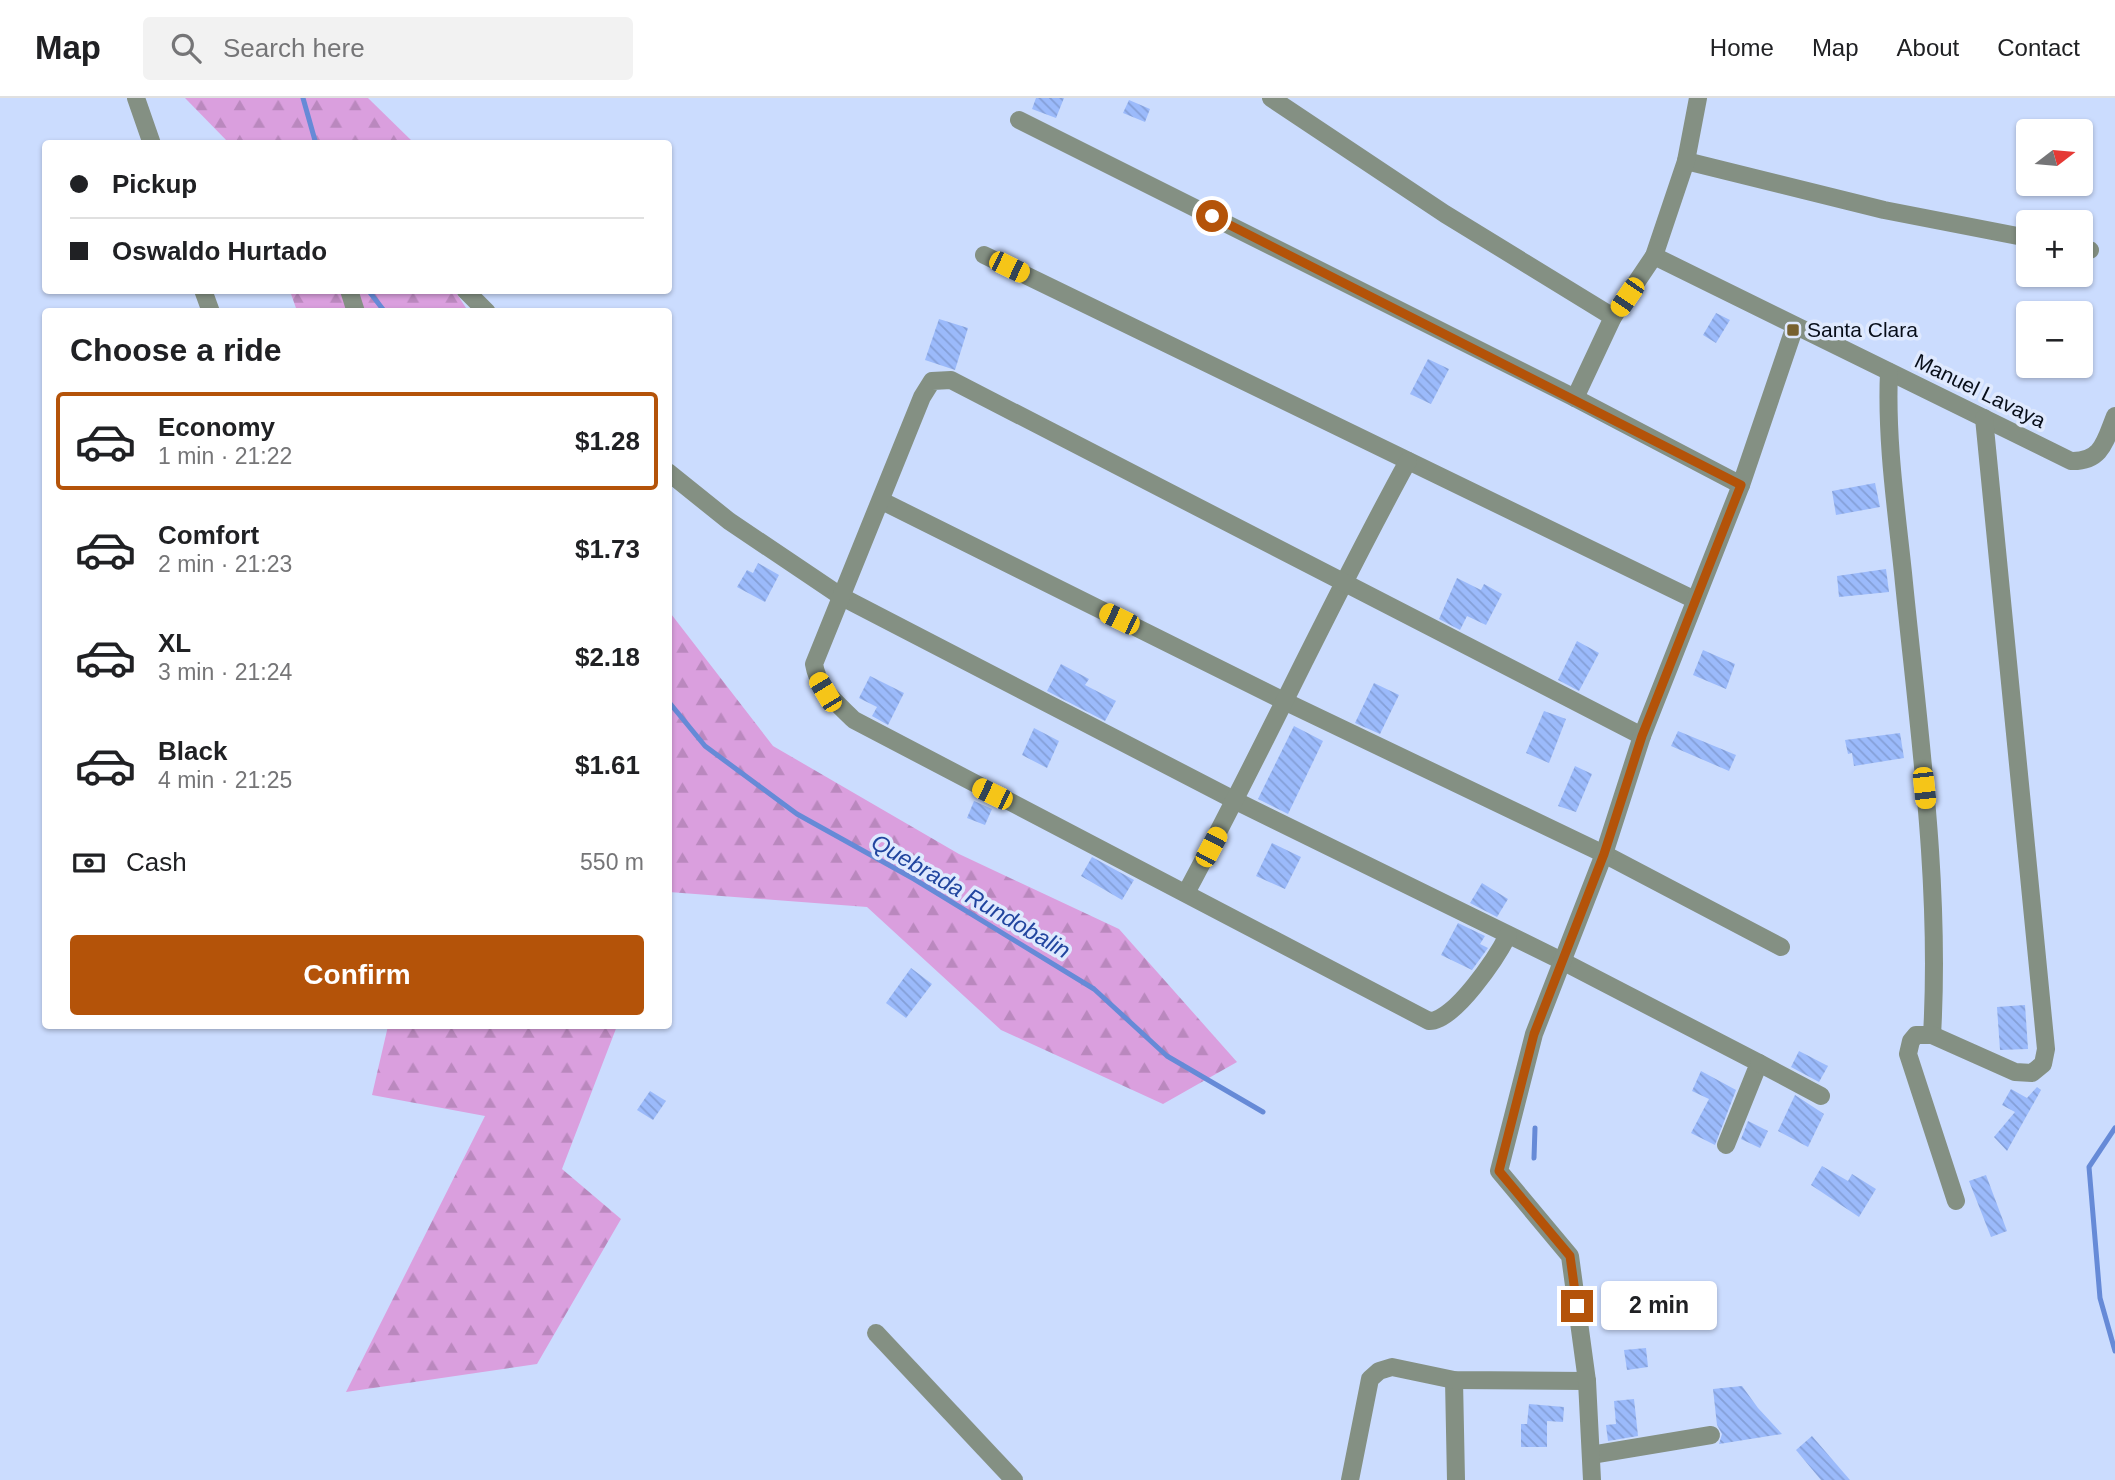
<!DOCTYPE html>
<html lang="en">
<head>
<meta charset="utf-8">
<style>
	body { margin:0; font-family:Helvetica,sans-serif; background:#f2f2f2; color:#202124; height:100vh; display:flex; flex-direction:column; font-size:26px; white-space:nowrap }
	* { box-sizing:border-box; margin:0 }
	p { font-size:23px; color:#757577 }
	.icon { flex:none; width:38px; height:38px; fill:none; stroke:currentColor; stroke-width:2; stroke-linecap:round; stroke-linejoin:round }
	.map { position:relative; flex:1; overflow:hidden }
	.panel { position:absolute; left:42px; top:210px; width:630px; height:721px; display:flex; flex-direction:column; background:#fff; border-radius:7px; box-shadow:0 2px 5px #0004 }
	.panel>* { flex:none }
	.top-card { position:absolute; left:42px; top:42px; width:630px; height:154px; border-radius:7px; box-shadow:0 2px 5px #0004; display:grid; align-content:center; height:154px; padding:0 28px; background:#fff }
	.needle { width:46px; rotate:74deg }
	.tools { position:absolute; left:2016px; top:21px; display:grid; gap:14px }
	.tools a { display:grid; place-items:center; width:77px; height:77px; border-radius:7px; background:#fff; box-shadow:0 2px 5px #0004; font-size:35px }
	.end { position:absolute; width:32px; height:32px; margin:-16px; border:9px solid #b45309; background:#fff; box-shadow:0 0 0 4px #fff }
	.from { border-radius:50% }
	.bubble { position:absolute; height:49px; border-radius:7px; background:#fff; box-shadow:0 2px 5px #0004; font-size:23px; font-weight:800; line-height:49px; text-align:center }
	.car { position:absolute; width:21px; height:42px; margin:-21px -10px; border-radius:9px; box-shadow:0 0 5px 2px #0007; background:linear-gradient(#f5c518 24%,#345 0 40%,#f5c518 0 76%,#345 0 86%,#f5c518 0) }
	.top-card b { display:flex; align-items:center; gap:24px; height:66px; font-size:26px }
	.top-card b+b { border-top:2px solid #e0e0e0 }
	.top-card i { width:18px; height:18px; background:#202124 }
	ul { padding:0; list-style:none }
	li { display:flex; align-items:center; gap:21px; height:98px; margin:0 14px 10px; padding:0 14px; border:4px solid transparent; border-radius:7px }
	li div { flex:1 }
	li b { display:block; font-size:26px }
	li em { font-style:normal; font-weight:800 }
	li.current { border-color:#b45309 }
	li>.icon { width:63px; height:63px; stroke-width:1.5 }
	h2 { padding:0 28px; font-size:32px; line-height:84px }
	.pay { display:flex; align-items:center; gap:18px; height:77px; padding:0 28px; font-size:26px }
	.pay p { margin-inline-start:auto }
	.button { display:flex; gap:14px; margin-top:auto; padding:14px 28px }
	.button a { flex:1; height:80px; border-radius:7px; background:#b45309; color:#fff; font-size:28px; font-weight:800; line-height:80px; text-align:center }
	header { display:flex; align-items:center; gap:42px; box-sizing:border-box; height:98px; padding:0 35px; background:#fff; border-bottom:2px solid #e0e0e0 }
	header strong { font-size:33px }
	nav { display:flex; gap:38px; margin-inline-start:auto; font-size:24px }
	.search { width:490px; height:63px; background:#f2f2f2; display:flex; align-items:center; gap:18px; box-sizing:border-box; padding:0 24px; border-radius:7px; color:#757577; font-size:26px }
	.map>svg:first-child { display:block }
</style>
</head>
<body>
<header>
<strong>Map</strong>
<div class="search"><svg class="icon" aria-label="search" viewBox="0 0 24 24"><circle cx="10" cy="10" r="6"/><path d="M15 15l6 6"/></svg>Search here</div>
<nav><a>Home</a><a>Map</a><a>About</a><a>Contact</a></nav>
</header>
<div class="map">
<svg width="2115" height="1382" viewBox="0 0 2115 1382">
	<defs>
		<pattern id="forest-firs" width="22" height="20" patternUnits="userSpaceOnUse" patternTransform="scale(1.75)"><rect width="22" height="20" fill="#da9fde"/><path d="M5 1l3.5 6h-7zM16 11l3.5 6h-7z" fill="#ba88be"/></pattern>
		<pattern id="building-back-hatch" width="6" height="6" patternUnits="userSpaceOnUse" patternTransform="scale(1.75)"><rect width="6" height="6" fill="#9bbafb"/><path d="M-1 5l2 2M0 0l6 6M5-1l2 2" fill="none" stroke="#849fd7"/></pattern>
	</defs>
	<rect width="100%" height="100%" fill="#cbdcfe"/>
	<g fill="url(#forest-firs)">
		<path d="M185 0H368L414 45H229Z"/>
		<path d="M290 193H455L468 213H297Z"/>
		<path d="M668 512 773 648 959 756 1119 831 1237 964 1163 1006 1001 932 867 809 669 794Z"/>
		<path d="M388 928H617L562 1071 621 1121 537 1266 346 1294 485 1018 372 997Z"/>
	</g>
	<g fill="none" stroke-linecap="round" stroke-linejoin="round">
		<g stroke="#668ad7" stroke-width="5">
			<path d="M303 0 316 46"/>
			<path d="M368 192 385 214"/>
			<path d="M668 603 705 648 797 716 914 781 1094 891 1167 958 1263 1014"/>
			<path d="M2115 1030 2089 1069 2100 1200 2115 1253"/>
			<path d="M1534 1060 1535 1030"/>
		</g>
	</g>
	<g fill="url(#building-back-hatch)">
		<path d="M1036 0H1064L1056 20 1032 11Z"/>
		<path d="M1129 2 1150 11 1145 24 1123 15Z"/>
		<path d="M1716 215 1730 222 1716 245 1703 237Z"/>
		<path d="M939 221 968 230 955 272 925 262Z"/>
		<path d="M1428 261 1449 271 1431 306 1410 296Z"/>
		<path d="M1875 385 1880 409 1836 417 1832 393Z"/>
		<path d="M758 465 779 477 765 504 737 489 747 472 753 475Z"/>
		<path d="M1886 471 1889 494 1839 499 1837 478Z"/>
		<path d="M1457 480 1481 492 1484 486 1502 496 1486 527 1467 518 1460 532 1439 521Z"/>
		<path d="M1577 543 1599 555 1579 593 1558 582Z"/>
		<path d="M1703 552 1735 566 1726 591 1693 577Z"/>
		<path d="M1061 566 1089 581 1085 587 1116 603 1105 623 1047 593Z"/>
		<path d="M870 578 904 595 888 627 872 618 877 609 859 600Z"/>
		<path d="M1374 585 1399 597 1380 636 1355 625Z"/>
		<path d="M1544 613 1566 621 1549 665 1526 655Z"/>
		<path d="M1294 628 1323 643 1288 716 1258 701Z"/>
		<path d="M1034 630 1059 643 1047 670 1022 657Z"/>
		<path d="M1678 633 1736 657 1729 673 1671 648Z"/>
		<path d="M1900 635 1904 660 1854 668 1852 655 1848 656 1845 642Z"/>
		<path d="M1575 668 1592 676 1576 714 1558 708Z"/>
		<path d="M974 703 992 711 985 727 967 720Z"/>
		<path d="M1272 745 1301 759 1285 791 1256 778Z"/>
		<path d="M1092 759 1134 782 1122 802 1081 778Z"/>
		<path d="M1482 785 1508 801 1497 819 1470 805Z"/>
		<path d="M1458 825 1485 838 1480 846 1488 850 1472 872 1441 857Z"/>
		<path d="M911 870 932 886 906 920 886 905Z"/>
		<path d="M2025 907 2028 951 2000 952 1997 909Z"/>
		<path d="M1799 953 1828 968 1819 984 1791 969Z"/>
		<path d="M1701 973 1736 992 1715 1047 1691 1035 1709 1001 1692 993Z"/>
		<path d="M2037 989 2041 992 2007 1053 1994 1039 2015 1014 2002 1007 2011 991 2027 1000Z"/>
		<path d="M650 993 666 1003 653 1022 637 1012Z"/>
		<path d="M1795 997 1824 1016 1808 1049 1778 1033Z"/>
		<path d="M1748 1023 1768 1033 1760 1050 1741 1041Z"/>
		<path d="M1822 1068 1848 1083 1852 1076 1876 1091 1859 1119 1811 1087Z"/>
		<path d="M1986 1077 2007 1133 1991 1139 1969 1083Z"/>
		<path d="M1646 1250 1648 1269 1627 1272 1624 1252Z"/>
		<path d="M1742 1288 1758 1310 1782 1336 1719 1346 1722 1336 1717 1327 1713 1291Z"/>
		<path d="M1634 1301 1638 1338 1608 1343 1606 1327 1616 1326 1614 1303Z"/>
		<path d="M1529 1306 1564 1309 1563 1324 1547 1323V1349H1521V1326H1527Z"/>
		<path d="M1812 1338 1850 1382H1821L1796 1352Z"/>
	</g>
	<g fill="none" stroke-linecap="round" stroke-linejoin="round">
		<g stroke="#849083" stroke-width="18">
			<path d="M136 0 152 46"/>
			<path d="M1271 0 1445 116 1613 219"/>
			<path d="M1019 22 1575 300 1741 387"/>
			<path d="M1686 63 1884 112 2028 140"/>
			<path d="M2081 150 2090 152"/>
			<path d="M984 157 1695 502"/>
			<path d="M1654 158 2071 363C2102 364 2105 343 2115 318"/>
			<path d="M203 192 211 214"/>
			<path d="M349 192 356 214"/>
			<path d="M465 192 487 214"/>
			<path d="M1889 274C1886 341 1896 409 1903 475 1918 628 1941 784 1932 937"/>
			<path d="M1575 300 1613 219 1654 158 1686 63 1698 0"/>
			<path d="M668 374 729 423 842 499 1236 703 1562 863 1759 965 1726 1047"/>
			<path d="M882 403 1284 603 1604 756 1781 849"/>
			<path d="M1186 795C1263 652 1330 505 1408 363"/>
			<path d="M1508 837C1497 859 1454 924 1429 923L854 622C837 605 818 591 814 566L922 299 932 283 951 282 1642 638"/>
			<path d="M1759 965 1821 998"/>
			<path d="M1956 1103 1908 956 1911 943 1916 937H1932L2015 974 2032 975 2043 966 2046 951 1984 320"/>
			<path d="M876 1235 1014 1382"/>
			<path d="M1454 1282 1456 1382"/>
			<path d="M1591 1357 1711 1337"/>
			<path d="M1350 1382 1370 1281 1379 1273 1392 1269 1454 1282 1587 1283"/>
			<path d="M1592 1382 1587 1283 1570 1158 1499 1073 1534 936 1604 756 1642 638 1741 387 1795 228"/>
		</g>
	</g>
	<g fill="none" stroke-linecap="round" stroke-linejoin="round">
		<path stroke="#b45309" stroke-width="9" d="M1212 118 1741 387 1642 638 1604 756 1534 936 1499 1073 1570 1158 1577 1208"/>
	</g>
	<rect fill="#776130" stroke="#dfe9fe" stroke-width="2.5" x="1786" y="225" width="14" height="14" rx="3.5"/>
	<g text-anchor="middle" stroke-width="7" stroke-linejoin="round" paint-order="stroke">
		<g font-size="21" fill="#080e19" stroke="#dfe9fe" text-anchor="start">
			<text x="1807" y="239">Santa Clara</text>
		</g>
		<g font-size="21" fill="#080e19" stroke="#dfe9fe">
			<text transform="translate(1980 293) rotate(26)" y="7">Manuel Lavaya</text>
		</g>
		<g font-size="23" font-style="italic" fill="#21459f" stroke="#dfe9fe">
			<text transform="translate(971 798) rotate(30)" y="8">Quebrada Rundobalin</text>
		</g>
	</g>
</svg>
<div class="tools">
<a><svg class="needle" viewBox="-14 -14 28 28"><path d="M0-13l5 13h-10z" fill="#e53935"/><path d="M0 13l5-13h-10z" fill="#757577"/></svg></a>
<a>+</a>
<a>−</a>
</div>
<i class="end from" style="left:1212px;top:118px"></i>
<i class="end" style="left:1577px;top:1208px"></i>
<div class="bubble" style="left:1601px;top:1183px;width:116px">2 min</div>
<i class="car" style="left:1009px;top:169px;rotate:116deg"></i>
<i class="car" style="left:1627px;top:199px;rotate:214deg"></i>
<i class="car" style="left:1119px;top:521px;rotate:296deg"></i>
<i class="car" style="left:825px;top:594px;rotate:329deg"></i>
<i class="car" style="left:1924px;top:690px;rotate:174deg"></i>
<i class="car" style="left:992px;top:696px;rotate:296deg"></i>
<i class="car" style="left:1211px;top:749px;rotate:28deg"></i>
<div class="top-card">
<b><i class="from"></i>Pickup</b>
<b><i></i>Oswaldo Hurtado</b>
</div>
<section class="panel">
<h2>Choose a ride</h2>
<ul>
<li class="current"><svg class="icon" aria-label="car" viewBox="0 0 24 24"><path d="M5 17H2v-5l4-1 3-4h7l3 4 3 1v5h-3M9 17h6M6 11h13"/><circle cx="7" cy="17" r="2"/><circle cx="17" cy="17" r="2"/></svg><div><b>Economy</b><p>1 min · 21:22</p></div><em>$1.28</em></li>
<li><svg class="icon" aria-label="car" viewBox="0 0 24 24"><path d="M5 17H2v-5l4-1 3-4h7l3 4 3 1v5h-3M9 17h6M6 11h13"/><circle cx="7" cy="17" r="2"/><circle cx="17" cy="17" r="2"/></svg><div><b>Comfort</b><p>2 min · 21:23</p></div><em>$1.73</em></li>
<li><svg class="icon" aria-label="car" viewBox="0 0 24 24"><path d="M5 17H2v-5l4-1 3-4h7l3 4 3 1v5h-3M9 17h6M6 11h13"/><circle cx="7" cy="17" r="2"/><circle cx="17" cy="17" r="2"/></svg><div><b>XL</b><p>3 min · 21:24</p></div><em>$2.18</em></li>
<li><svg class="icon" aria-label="car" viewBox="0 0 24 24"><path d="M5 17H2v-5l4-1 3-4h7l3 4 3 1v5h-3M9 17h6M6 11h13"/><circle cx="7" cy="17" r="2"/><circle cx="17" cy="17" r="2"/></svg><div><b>Black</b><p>4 min · 21:25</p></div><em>$1.61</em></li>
</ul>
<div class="pay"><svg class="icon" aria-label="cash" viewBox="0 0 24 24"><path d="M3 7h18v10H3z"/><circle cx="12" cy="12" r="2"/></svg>Cash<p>550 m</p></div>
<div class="button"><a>Confirm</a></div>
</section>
</div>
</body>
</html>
